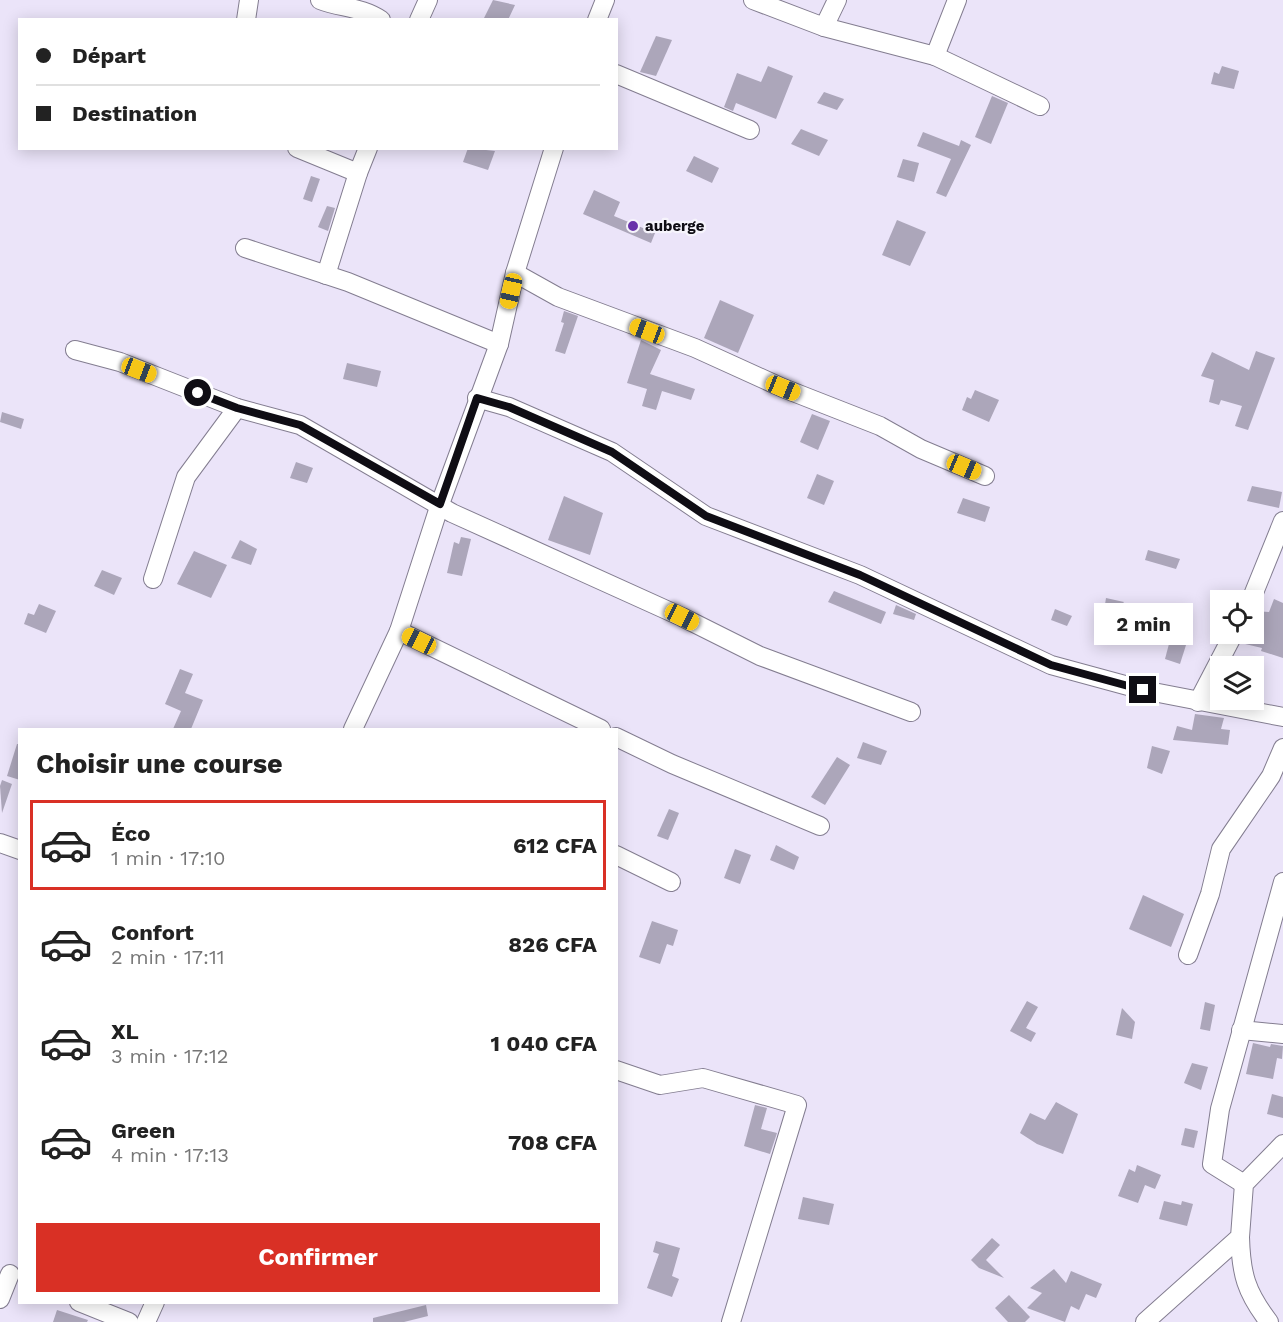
<!DOCTYPE html>
<html lang="fr">
<head>
<meta charset="utf-8">
<style>
	body { margin:0; font-family:"Work Sans",sans-serif; background:#f6f6f6; color:#222; height:100vh; display:flex; flex-direction:column; font-size:22px; white-space:nowrap }
	* { box-sizing:border-box; margin:0 }
	p { font-size:20px; color:#767676 }
	.icon { flex:none; width:33px; height:33px; fill:none; stroke:currentColor; stroke-width:2; stroke-linecap:round; stroke-linejoin:round }
	.map { position:relative; flex:1; overflow:hidden }
	.panel { position:absolute; left:18px; top:728px; width:600px; height:576px; display:flex; flex-direction:column; background:#fff; border-radius:0px; box-shadow:0 3px 15px #0003 }
	.panel>* { flex:none }
	.hud { position:absolute; left:18px; top:18px; width:600px; height:132px; border-radius:0px; box-shadow:0 3px 15px #0003; display:grid; align-content:center; height:132px; padding:0 18px; background:#fff }
	.buttons { position:absolute; left:1210px; top:590px; display:grid; gap:12px }
	.buttons a { display:grid; place-items:center; width:54px; height:54px; border-radius:0px; background:#fff; box-shadow:0 3px 15px #0003; font-size:30px }
	.end { position:absolute; width:27px; height:27px; margin:-14px; border:8px solid #0f0d14; background:#fff; box-shadow:0 0 0 3px #fff }
	.from { border-radius:50% }
	.bubble { position:absolute; height:42px; border-radius:0px; background:#fff; box-shadow:0 3px 15px #0003; font-size:20px; font-weight:700; line-height:42px; text-align:center }
	.car { position:absolute; width:18px; height:36px; margin:-18px -9px; border-radius:8px; box-shadow:0 0 4px 2px #0007; background:linear-gradient(#f5c518 24%,#345 0 40%,#f5c518 0 76%,#345 0 86%,#f5c518 0) }
	.hud b { display:flex; align-items:center; gap:21px; height:57px; font-size:22px }
	.hud b+b { border-top:2px solid #e0e0e0 }
	.hud i { width:15px; height:15px; background:#222 }
	ul { padding:0; list-style:none }
	li { display:flex; align-items:center; gap:18px; height:90px; margin:0 12px 9px; padding:0 6px; border:3px solid transparent; border-radius:0px }
	li div { flex:1 }
	li b { display:block; font-size:22px }
	li em { font-style:normal; font-weight:700 }
	li.on { border-color:#d93025 }
	li>.icon { width:54px; height:54px; stroke-width:1.5 }
	h2 { padding:0 18px; font-size:27px; line-height:72px }
	.button { display:flex; gap:12px; margin-top:auto; padding:12px 18px }
	.button a { flex:1; height:69px; border-radius:0px; background:#d93025; color:#fff; font-size:24px; font-weight:700; line-height:69px; text-align:center }
	.map>svg:first-child { display:block }
</style>
</head>
<body>
<div class="map">
<svg width="1283" height="1322" viewBox="0 0 1283 1322">
	<rect width="100%" height="100%" fill="#ebe4f9"/>
	<g fill="#aca6ba">
		<path d="M493 0 515 5 508 20H483Z"/>
		<path d="M656 36 672 40 656 76 640 72Z"/>
		<path d="M768 66 793 76 776 119 736 103 733 111 724 107 737 73 761 82Z"/>
		<path d="M1222 66 1239 71 1234 89 1211 84 1214 72 1219 74Z"/>
		<path d="M824 92 844 99 837 110 817 103Z"/>
		<path d="M992 96 1008 103 991 144 975 137Z"/>
		<path d="M801 129 828 140 819 156 791 144Z"/>
		<path d="M923 132 959 146 961 140 971 145 946 197 936 193 951 159 917 146Z"/>
		<path d="M468 148 495 151 488 170 463 162Z"/>
		<path d="M694 156 719 168 712 183 686 171Z"/>
		<path d="M903 159 919 163 914 182 897 177Z"/>
		<path d="M311 176 320 179 312 202 303 199Z"/>
		<path d="M594 190 620 202 614 216 655 233 651 243 583 214Z"/>
		<path d="M327 206 335 208 328 231 318 227Z"/>
		<path d="M897 220 926 232 910 266 882 255Z"/>
		<path d="M720 300 754 315 738 353 704 338Z"/>
		<path d="M564 311 578 316 565 354 555 351 564 323 561 322Z"/>
		<path d="M641 340 661 350 650 374 695 389 691 400 662 391 656 410 642 406 647 389 627 383Z"/>
		<path d="M1256 351 1275 358 1248 430 1235 426 1242 406 1221 400 1219 405 1209 402 1214 380 1201 376 1212 352 1249 370Z"/>
		<path d="M347 363 381 371 377 387 343 379Z"/>
		<path d="M975 390 999 400 989 422 962 410 967 397 971 399Z"/>
		<path d="M2 412 24 419 21 429 0 422Z"/>
		<path d="M812 414 830 421 818 450 800 442Z"/>
		<path d="M296 462 313 468 307 483 290 478Z"/>
		<path d="M817 474 834 481 824 505 807 498Z"/>
		<path d="M1252 486 1282 492 1279 508 1247 501Z"/>
		<path d="M564 496 603 513 590 555 548 540Z"/>
		<path d="M963 498 990 507 985 522 957 513Z"/>
		<path d="M461 537 471 539 462 576 447 573 454 542 459 544Z"/>
		<path d="M240 540 257 549 251 565 231 558Z"/>
		<path d="M1148 550 1180 559 1176 569 1145 560Z"/>
		<path d="M194 551 227 565 211 598 177 584Z"/>
		<path d="M102 570 122 578 114 595 94 586Z"/>
		<path d="M834 591 886 612 881 624 828 602Z"/>
		<path d="M1106 598 1124 602 1108 622 1146 631 1142 639 1102 628 1101 630Z"/>
		<path d="M1274 599 1283 603V658L1261 651 1262 648 1241 643 1245 633H1254V611L1269 612Z"/>
		<path d="M39 604 56 611 46 633 24 624 28 613 34 615Z"/>
		<path d="M896 605 916 614 914 620 893 614Z"/>
		<path d="M1055 609 1072 616 1067 626 1051 620Z"/>
		<path d="M1170 640 1186 645 1180 664 1165 659Z"/>
		<path d="M180 669 193 674 185 693 203 700 191 729H173L181 711 165 704Z"/>
		<path d="M1195 714 1224 718 1221 729 1230 730 1228 745 1173 740 1177 726 1192 730Z"/>
		<path d="M863 742 887 751 881 765 857 758Z"/>
		<path d="M17 744H20V780L7 776Z"/>
		<path d="M1152 746 1170 751 1162 774 1147 768Z"/>
		<path d="M837 757 850 765 825 805 811 797Z"/>
		<path d="M2 780 12 784 2 813 0 786Z"/>
		<path d="M669 809 679 813 668 840 657 836Z"/>
		<path d="M776 845 799 857 794 870 770 860Z"/>
		<path d="M735 849 751 855 740 884 724 878Z"/>
		<path d="M1143 895 1184 914 1171 947 1129 929Z"/>
		<path d="M652 921 678 930 673 946 667 944 660 964 639 957Z"/>
		<path d="M1027 1001 1038 1007 1026 1028 1036 1033 1031 1042 1010 1031Z"/>
		<path d="M1205 1002 1215 1005 1210 1031 1200 1029Z"/>
		<path d="M1122 1008 1135 1022 1132 1039 1116 1035Z"/>
		<path d="M1253 1043 1270 1047 1271 1044 1283 1046 1282 1059 1277 1058 1273 1079 1246 1074Z"/>
		<path d="M1192 1063 1208 1067 1201 1090 1184 1083Z"/>
		<path d="M1272 1094 1283 1097V1118L1267 1114Z"/>
		<path d="M1056 1102 1078 1114 1063 1154 1037 1144 1020 1133 1030 1113 1045 1120Z"/>
		<path d="M755 1105 767 1108 761 1129 777 1133 770 1154 744 1146Z"/>
		<path d="M1185 1128 1198 1131 1194 1148 1181 1145Z"/>
		<path d="M1137 1165 1161 1175 1155 1189 1145 1185 1138 1203 1118 1196 1129 1169 1135 1172Z"/>
		<path d="M803 1197 834 1204 829 1225 798 1219Z"/>
		<path d="M1164 1201 1181 1205 1182 1201 1193 1204 1187 1226 1159 1219Z"/>
		<path d="M992 1238 1000 1245 986 1260 1004 1278 979 1268 971 1260Z"/>
		<path d="M656 1241 680 1248 672 1276 679 1279 672 1297 647 1288 659 1254 653 1252Z"/>
		<path d="M1054 1269 1066 1283 1071 1271 1102 1284 1096 1298 1086 1294 1079 1310 1071 1306 1065 1322 1027 1308 1042 1293 1030 1288Z"/>
		<path d="M1009 1295 1030 1317 1025 1322H1008L995 1308Z"/>
		<path d="M426 1305 428 1316 404 1322H373V1318Z"/>
		<path d="M57 1310 88 1320 87 1322H53Z"/>
	</g>
	<g fill="none" stroke-linecap="round" stroke-linejoin="round">
		<defs>
			<g id="minor">
				<path d="M320 0C341 8 362 7 381 20"/>
				<path d="M753 0 824 27 935 56 957 0"/>
				<path d="M246 20 249 0"/>
				<path d="M419 20 428 0"/>
				<path d="M597 20 605 0"/>
				<path d="M824 27 837 0"/>
				<path d="M935 56 1040 106"/>
				<path d="M616 74 750 130"/>
				<path d="M297 148 358 173"/>
				<path d="M245 248 348 282 499 344"/>
				<path d="M515 273 558 297 695 348 783 388 880 426 921 449 985 476"/>
				<path d="M326 275 358 173 368 148"/>
				<path d="M75 350 120 362 237 408 300 425 452 513 682 617 760 656 911 712"/>
				<path d="M477 398 509 407 612 452 706 516 860 575 1051 665 1143 690 1283 717"/>
				<path d="M153 579 186 477 237 408"/>
				<path d="M1251 600 1283 521"/>
				<path d="M399 631 601 729"/>
				<path d="M1198 702 1234 633"/>
				<path d="M353 729 399 631 440 504 499 344 515 273 554 148"/>
				<path d="M616 737 672 764 820 826"/>
				<path d="M0 843 20 850"/>
				<path d="M616 855 671 882"/>
				<path d="M1188 955 1210 894 1221 849 1271 776 1283 748"/>
				<path d="M1241 1030 1283 1034"/>
				<path d="M616 1070 660 1085 703 1078 797 1105 731 1322"/>
				<path d="M1244 1184 1212 1164 1220 1109 1283 882"/>
				<path d="M1240 1237C1241 1274 1246 1292 1269 1322"/>
				<path d="M0 1299 10 1274"/>
				<path d="M79 1302 129 1322"/>
				<path d="M146 1322 155 1302"/>
				<path d="M1145 1322 1240 1237 1244 1184 1283 1144"/>
			</g>
		</defs>
		<use href="#minor" stroke="#837d90" stroke-width="20"/>
		<use href="#minor" stroke="#fff" stroke-width="18"/>
	</g>
	<g fill="none" stroke-linecap="round" stroke-linejoin="round">
		<path stroke="#0f0d14" stroke-width="8" d="M198 393 237 408 300 425 440 504 477 398 509 407 612 452 706 516 860 575 1051 665 1143 690"/>
	</g>
	<circle fill="#6933aa" stroke="#f6f4fc" stroke-width="2" cx="633" cy="226" r="6"/>
	<g text-anchor="middle" stroke-width="4.5" stroke-linejoin="round" paint-order="stroke">
		<g font-size="15" font-weight="bold" fill="#0f0d14" stroke="#f6f4fc" text-anchor="start">
			<text x="645" y="231">auberge</text>
		</g>
	</g>
</svg>
<div class="buttons">
<a><svg class="icon" aria-label="locate" viewBox="0 0 24 24"><circle cx="12" cy="12" r="6"/><path d="M12 2v4M12 18v4M2 12h4M18 12h4"/></svg></a>
<a><svg class="icon" aria-label="layers" viewBox="0 0 24 24"><path d="M12 4l9 5-9 5-9-5zM3 14l9 5 9-5"/></svg></a>
</div>
<i class="end from" style="left:198px;top:393px"></i>
<i class="end" style="left:1143px;top:690px"></i>
<div class="bubble" style="left:1094px;top:603px;width:99px">2 min</div>
<i class="car" style="left:511px;top:291px;rotate:193deg"></i>
<i class="car" style="left:647px;top:331px;rotate:291deg"></i>
<i class="car" style="left:139px;top:370px;rotate:111deg"></i>
<i class="car" style="left:783px;top:388px;rotate:112deg"></i>
<i class="car" style="left:964px;top:467px;rotate:113deg"></i>
<i class="car" style="left:682px;top:617px;rotate:117deg"></i>
<i class="car" style="left:419px;top:641px;rotate:296deg"></i>
<div class="hud">
<b><i class="from"></i>Départ</b>
<b><i></i>Destination</b>
</div>
<section class="panel">
<h2>Choisir une course</h2>
<ul>
<li class="on"><svg class="icon" aria-label="car" viewBox="0 0 24 24"><path d="M5 17H2v-5l4-1 3-4h7l3 4 3 1v5h-3M9 17h6M6 11h13"/><circle cx="7" cy="17" r="2"/><circle cx="17" cy="17" r="2"/></svg><div><b>Éco</b><p>1 min · 17:10</p></div><em>612 CFA</em></li>
<li><svg class="icon" aria-label="car" viewBox="0 0 24 24"><path d="M5 17H2v-5l4-1 3-4h7l3 4 3 1v5h-3M9 17h6M6 11h13"/><circle cx="7" cy="17" r="2"/><circle cx="17" cy="17" r="2"/></svg><div><b>Confort</b><p>2 min · 17:11</p></div><em>826 CFA</em></li>
<li><svg class="icon" aria-label="car" viewBox="0 0 24 24"><path d="M5 17H2v-5l4-1 3-4h7l3 4 3 1v5h-3M9 17h6M6 11h13"/><circle cx="7" cy="17" r="2"/><circle cx="17" cy="17" r="2"/></svg><div><b>XL</b><p>3 min · 17:12</p></div><em>1 040 CFA</em></li>
<li><svg class="icon" aria-label="car" viewBox="0 0 24 24"><path d="M5 17H2v-5l4-1 3-4h7l3 4 3 1v5h-3M9 17h6M6 11h13"/><circle cx="7" cy="17" r="2"/><circle cx="17" cy="17" r="2"/></svg><div><b>Green</b><p>4 min · 17:13</p></div><em>708 CFA</em></li>
</ul>
<div class="button"><a>Confirmer</a></div>
</section>
</div>
</body>
</html>
